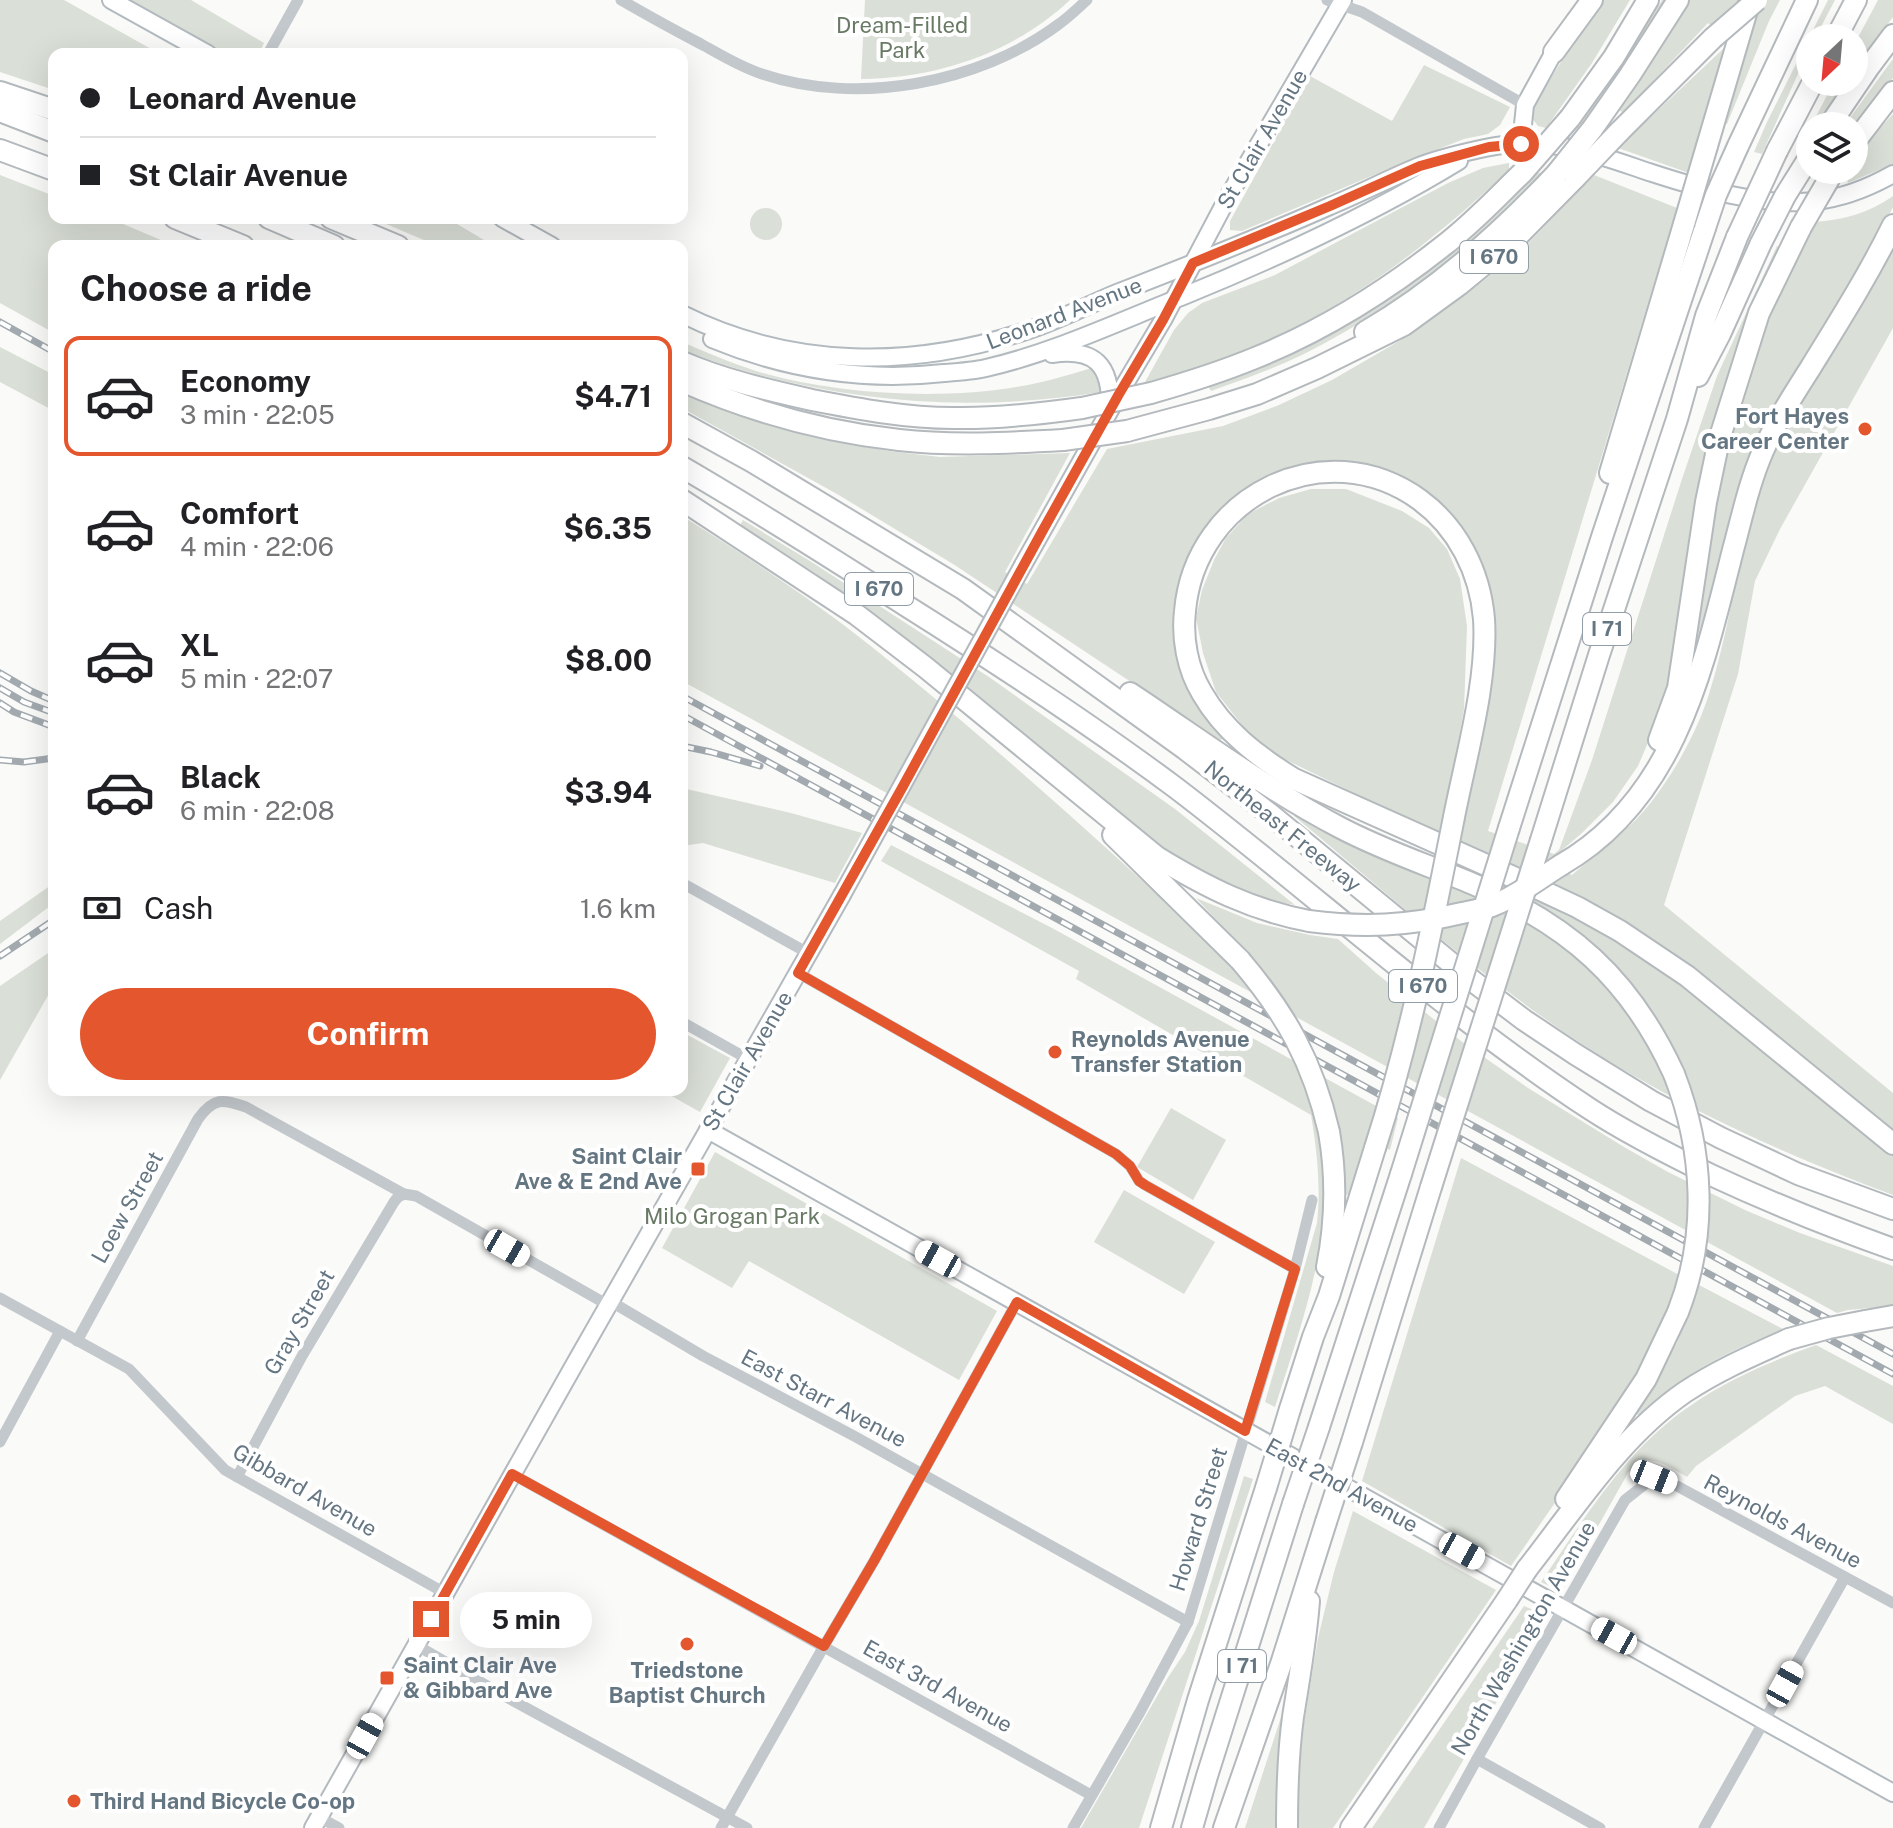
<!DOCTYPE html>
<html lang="en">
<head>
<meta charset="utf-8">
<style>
	body { margin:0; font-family:"Public Sans",sans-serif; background:#f2f2f2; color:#202124; height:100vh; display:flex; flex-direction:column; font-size:30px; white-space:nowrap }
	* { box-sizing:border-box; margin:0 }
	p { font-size:26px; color:#757577 }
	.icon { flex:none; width:44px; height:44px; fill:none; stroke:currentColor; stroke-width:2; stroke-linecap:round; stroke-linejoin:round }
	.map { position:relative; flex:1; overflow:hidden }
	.sheet { position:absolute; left:48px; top:240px; width:640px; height:856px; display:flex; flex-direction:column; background:#fff; border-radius:16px; box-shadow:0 8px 32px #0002 }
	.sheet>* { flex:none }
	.hud { position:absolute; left:48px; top:48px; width:640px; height:176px; border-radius:16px; box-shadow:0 8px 32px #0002; display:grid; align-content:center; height:176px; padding:0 32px; background:#fff }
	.needle { width:52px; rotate:206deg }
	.buttons { position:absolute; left:1796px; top:24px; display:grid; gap:16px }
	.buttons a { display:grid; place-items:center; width:72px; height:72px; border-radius:50%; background:#fff; box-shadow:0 8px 32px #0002; font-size:40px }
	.end { position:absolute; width:36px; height:36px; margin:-18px; border:10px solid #e4572e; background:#fff; box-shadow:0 0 0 4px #fff }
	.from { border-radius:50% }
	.bubble { position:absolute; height:56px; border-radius:28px; background:#fff; box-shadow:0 8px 32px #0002; font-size:26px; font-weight:700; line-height:56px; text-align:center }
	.car { position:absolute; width:24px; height:48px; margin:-24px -12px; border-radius:10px; box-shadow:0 0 6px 2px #0007; background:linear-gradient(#fff 24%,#345 0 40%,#fff 0 76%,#345 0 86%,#fff 0) }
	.hud b { display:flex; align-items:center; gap:28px; height:76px; font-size:30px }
	.hud b+b { border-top:2px solid #e0e0e0 }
	.hud i { width:20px; height:20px; background:#202124 }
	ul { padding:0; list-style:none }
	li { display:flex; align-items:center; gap:24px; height:120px; margin:0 16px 12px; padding:0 16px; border:4px solid transparent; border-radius:16px }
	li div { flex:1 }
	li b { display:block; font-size:30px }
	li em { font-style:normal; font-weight:700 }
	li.on { border-color:#e4572e }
	li>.icon { width:72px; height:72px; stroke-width:1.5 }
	h2 { padding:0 32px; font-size:36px; line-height:96px }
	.pay { display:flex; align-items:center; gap:20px; height:88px; padding:0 32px; font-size:30px }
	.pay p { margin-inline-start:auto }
	.button { display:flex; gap:16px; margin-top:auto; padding:16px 32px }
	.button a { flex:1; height:92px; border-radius:48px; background:#e4572e; color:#fff; font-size:32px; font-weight:700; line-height:92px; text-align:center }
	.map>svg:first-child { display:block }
</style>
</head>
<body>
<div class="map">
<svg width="1893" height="1828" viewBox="0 0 1893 1828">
	<rect width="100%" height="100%" fill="#fafaf8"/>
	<g fill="#dadfd7">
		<path d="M0 0H64L160 54H54V90L0 72Z"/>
		<path d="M128 0H191L264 43 259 54H223Z"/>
		<path d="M865 0H1070C1013 53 938 78 861 79Z"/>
		<path d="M1600 0H1630L1592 63 1546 128 1538 126 1531 117 1534 105Z"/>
		<path d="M1662 0H1666L1584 126 1579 124 1616 75Z"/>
		<path d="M1688 0H1741L1729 44 1708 23 1623 113 1617 108 1636 83Z"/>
		<path d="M1758 0H1780L1769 21 1727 124 1719 121Z"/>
		<path d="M1828 0H1835L1815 38H1810V47L1762 154 1754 152 1767 122Z"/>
		<path d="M1878 0H1893V17L1854 68V45Z"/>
		<path d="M1723 49 1726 53 1689 173 1618 148Z"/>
		<path d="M1893 59V78L1854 130V126H1844Z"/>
		<path d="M1424 65 1510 107 1500 125 1488 134 1464 139 1395 166 1242 231 1230 230V221L1310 76 1392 121Z"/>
		<path d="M1834 82H1844L1816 126H1811Z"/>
		<path d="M1893 114V164L1848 183 1845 171 1854 170V157Z"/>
		<path d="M1509 163V170C1399 273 1294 347 1145 382L1174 330 1188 313 1202 303 1275 275 1448 183 1483 168Z"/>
		<path d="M1547 171C1474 244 1395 309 1302 355 1273 369 1241 380 1211 391L1208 386 1273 361 1508 198 1535 174Z"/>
		<path d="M0 175 54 196V218H109L175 246H54V333L0 303Z"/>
		<path d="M1594 175 1677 208 1488 831 1554 854 1559 850 1592 760 1682 479 1717 376 1777 246 1781 248 1750 318 1665 703 1638 766 1613 802 1582 833 1548 862 1572 875C1600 851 1630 830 1652 801 1675 771 1695 735 1707 700 1733 623 1738 540 1768 464 1789 413 1821 369 1851 323 1866 299 1880 274 1893 249V328L1780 529 1755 581 1738 674 1664 905 1893 1093V1132L1598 907 1564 890 1442 836 1272 753 1249 734 1216 692 1203 653 1196 618 1202 590 1214 560 1226 538 1248 514 1279 498 1311 489H1346L1402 511 1429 528 1447 549 1460 579 1467 626 1464 709 1445 817 1489 665 1464 534 1338 464C1308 478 1279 492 1249 507 1237 512 1222 517 1211 525 1201 532 1193 550 1188 561 1162 624 1179 687 1223 737L1220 741 953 564 837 494 682 408V391L764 422 817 437 888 451 940 457 1070 453 1005 572 1027 584 1107 449 1223 426 1279 405 1332 380 1401 340 1465 295 1520 252Z"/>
		<path d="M1893 196V207L1868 258 1778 402 1692 674 1687 673 1724 456 1767 318 1814 222C1843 220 1869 213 1893 196Z"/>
		<circle cx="766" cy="224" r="16"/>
		<path d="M372 218H447L494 246H438Z"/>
		<path d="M682 342C706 352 731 363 756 371 837 395 944 401 1028 385 1049 381 1071 374 1092 368L1101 378V392C958 415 818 401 682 350Z"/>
		<path d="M0 347 54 375V411L0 382Z"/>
		<path d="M682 516C749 558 815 601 877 651 994 745 1105 846 1216 948L1254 961 1196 898 1257 923 1310 935 1338 939 1376 973 1461 1041 1528 1088 1624 1147 1668 1172 1745 1210 1800 1233 1893 1266V1306L1848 1310 1837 1313 682 681Z"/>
		<path d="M743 520 810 561 989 677 1175 809 1295 905 1257 898 1215 881 1167 853 1128 824 958 679 812 571 740 525Z"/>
		<path d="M682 788 791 813 862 833 835 883 703 843 682 846Z"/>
		<path d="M1296 811 1358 848 1455 885 1527 918 1594 968 1679 1078 1683 1067C1653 1014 1621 962 1570 927 1549 913 1526 902 1505 889L1544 899 1654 960 1893 1152V1195C1800 1160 1710 1121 1624 1070 1505 1000 1400 904 1294 816Z"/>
		<path d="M891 845 1052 928 1398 1118 1390 1150 1366 1141 1354 1184 1349 1194 1346 1195 1344 1193 1341 1144 1338 1127 1322 1146C1335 1235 1302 1323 1275 1407L1265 1402 1317 1223C1321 1186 1317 1151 1311 1115L1076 979 1079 971 881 861Z"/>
		<path d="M54 883V903L0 944V921Z"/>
		<path d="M54 949V985L0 1080V986Z"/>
		<path d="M682 1032 730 1058 700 1112 661 1090H682Z"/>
		<path d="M1171 1108 1226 1140 1193 1200 1137 1167Z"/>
		<path d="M715 1152 997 1311 959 1380 749 1261 732 1288 662 1248Z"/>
		<path d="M1461 1158 1681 1276 1660 1336 1614 1418 1511 1566 1362 1481Z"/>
		<path d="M1124 1190 1215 1242 1184 1294 1094 1242Z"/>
		<path d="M1699 1285 1783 1329C1748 1344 1713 1358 1683 1380 1668 1392 1655 1405 1640 1417L1636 1413 1677 1343Z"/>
		<path d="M1816 1345 1893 1386V1424L1825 1386 1795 1396 1696 1466 1687 1477C1674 1470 1653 1454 1637 1463 1636 1464 1628 1473 1628 1473L1566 1583 1553 1588 1541 1582C1584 1519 1626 1449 1690 1406 1729 1379 1772 1361 1816 1345Z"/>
		<path d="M1244 1476 1253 1479 1139 1828H1081L1167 1679 1185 1652 1199 1621Z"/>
		<path d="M1353 1511 1496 1590 1333 1828H1297L1300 1747 1318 1638 1334 1572Z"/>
		<path d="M1524 1606C1533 1610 1541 1612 1543 1622L1424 1828H1372Z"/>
		<path d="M1283 1711H1287L1280 1828H1245Z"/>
	</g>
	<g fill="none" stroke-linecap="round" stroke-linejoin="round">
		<defs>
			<g id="secondary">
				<path d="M111 0 208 54"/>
				<path d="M1521 144 1525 105 1554 52"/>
				<path d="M502 218 552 246"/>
				<path d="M682 314C793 369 914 369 1029 330 1059 320 1088 305 1117 293 1189 265 1260 237 1330 206 1359 194 1388 179 1417 167 1438 158 1463 153 1485 148 1547 134 1595 154 1652 173 1701 189 1764 207 1815 201 1842 198 1870 187 1893 174"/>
				<path d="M712 339C787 370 864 382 944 373 958 372 973 371 986 368 1055 352 1120 321 1186 295 1279 257 1374 213 1459 161"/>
				<path d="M1052 354C1095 348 1111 365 1110 407"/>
				<path d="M1023 565 1119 394 1163 320 1228 197 1343 0"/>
				<path d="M708 1130 1893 1793"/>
				<path d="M313 1828 573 1367 842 895"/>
			</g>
			<g id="highway">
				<path d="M1836 38 1856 0"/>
				<path d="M1554 52 1592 0"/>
				<path d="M0 92 54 110"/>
				<path d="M0 111 54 132"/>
				<path d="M1570 118 1614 57 1648 0"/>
				<path d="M1829 126 1869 67 1893 35"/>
				<path d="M1593 128 1630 75 1678 0"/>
				<path d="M1619 132 1713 38"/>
				<path d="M1854 143 1893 92"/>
				<path d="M1707 146 1750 0"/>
				<path d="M1738 146 1807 0"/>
				<path d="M0 150 54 170"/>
				<path d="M1777 151 1813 82"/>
				<path d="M175 218 243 246"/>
				<path d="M269 218 334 246"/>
				<path d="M331 218 398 246"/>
				<path d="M1365 332C1437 290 1501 233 1557 173"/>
				<path d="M682 362C724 380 768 390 812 400 858 409 906 418 953 418 996 419 1039 414 1082 408"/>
				<path d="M1698 376 1720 334 1761 243"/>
				<path d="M682 381C750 411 825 432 899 440 953 446 1009 443 1063 440"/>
				<path d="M1151 393C1186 383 1221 372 1255 358 1322 331 1386 291 1443 246 1472 224 1497 197 1523 172"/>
				<path d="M682 423 751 461 963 589 1185 749 1270 814 1474 982 1524 1020 1575 1054 1651 1101 1721 1138 1798 1174 1893 1209"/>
				<path d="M1127 431 1209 409 1257 394 1317 368 1404 325 1459 285 1515 239 1575 178"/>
				<path d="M682 467C758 511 831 558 905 605 997 663 1089 723 1176 788 1315 894 1444 1013 1590 1109 1628 1134 1670 1155 1711 1175 1771 1203 1831 1227 1893 1249"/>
				<path d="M1610 473 1684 224"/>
				<path d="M682 500 857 615 925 667 1157 857C1206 887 1251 910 1309 921"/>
				<path d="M1130 693C1198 738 1266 789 1339 827 1382 850 1428 865 1473 884 1569 925 1630 978 1674 1074"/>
				<path d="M1659 740 1678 688 1706 502 1719 440 1759 313 1801 227"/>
				<path d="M1454 817C1466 756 1488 681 1484 619 1480 572 1458 528 1420 500 1325 431 1195 496 1185 611 1182 638 1187 668 1202 693 1224 731 1257 756 1294 779L1513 877 1577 907 1620 931 1687 976 1893 1144"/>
				<path d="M1509 828 1602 537 1705 228"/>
				<path d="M1113 835 1240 960"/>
				<path d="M1541 840 1599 655 1677 419 1706 316 1737 237"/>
				<path d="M1561 865C1676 799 1703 668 1733 550 1742 517 1749 483 1763 451 1776 421 1794 394 1811 367 1840 320 1869 274 1893 225"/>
				<path d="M1327 1267C1336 1221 1337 1178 1329 1132"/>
				<path d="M1865 1321 1893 1316"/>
				<path d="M1290 1409 1313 1337 1329 1296 1375 1148"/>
				<path d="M1319 1427 1401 1174"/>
				<path d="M1352 1442 1431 1187"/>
				<path d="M1566 1499 1646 1379 1678 1312"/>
				<path d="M1527 1569C1575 1508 1620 1437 1685 1392 1718 1370 1753 1355 1789 1339"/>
				<path d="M1161 1828 1198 1700 1266 1488"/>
				<path d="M1192 1828 1207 1776 1293 1504"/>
				<path d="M1224 1828 1281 1664 1326 1522"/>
				<path d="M1287 1828C1287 1791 1288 1754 1293 1717 1299 1679 1306 1641 1309 1601"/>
				<path d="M1351 1828 1507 1600"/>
			</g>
		</defs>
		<use href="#secondary" stroke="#b3babf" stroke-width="20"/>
		<use href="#highway" stroke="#b4b9bd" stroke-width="24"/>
		<g stroke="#c3c8cc" stroke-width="11">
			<path d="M621 0C647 15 674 30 701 44 721 55 740 67 762 74 856 106 979 84 1059 24 1069 17 1078 8 1087 0"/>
			<path d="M1327 0 1362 12 1525 105"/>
			<path d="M268 54 298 0"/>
			<path d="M682 883 808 953"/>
			<path d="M798 973 1116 1154 1130 1166 1139 1181 1145 1185 1295 1269"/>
			<path d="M682 1022 748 1059"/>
			<path d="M0 1298 129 1369 225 1470 445 1593"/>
			<path d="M610 1301 703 1356 854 1436 1188 1622"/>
			<path d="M77 1341 198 1119C214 1097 222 1099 246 1107L404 1194 416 1196 608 1305"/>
			<path d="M0 1442 60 1331"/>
			<path d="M512 1474 1091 1795"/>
			<path d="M237 1477 302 1356 394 1202 398 1197 404 1194"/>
			<path d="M416 1645 510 1699 747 1828"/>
			<path d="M1477 1759 1600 1828"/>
			<path d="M319 1817 339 1828"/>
			<path d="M721 1828 824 1646 874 1561 1017 1302"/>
			<path d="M1073 1828 1140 1712 1188 1622 1295 1269 1312 1200"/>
			<path d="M1439 1828 1477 1759 1625 1500 1654 1477 1677 1486 1893 1603"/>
			<path d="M1704 1828 1845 1577"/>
		</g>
		<use href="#secondary" stroke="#fff" stroke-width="16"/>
		<use href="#highway" stroke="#fff" stroke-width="20"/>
		<defs>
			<g id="rail">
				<path d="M0 322 54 352"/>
				<path d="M0 673 31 691 54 701"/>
				<path d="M0 688 24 702 54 713"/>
				<path d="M682 696 1893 1354"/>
				<path d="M0 703 14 712 54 727"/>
				<path d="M682 715 1893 1374"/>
				<path d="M682 746 711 752 760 766"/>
				<path d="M0 760 24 762 54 758"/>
				<path d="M0 956 54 920"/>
			</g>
		</defs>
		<use href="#rail" stroke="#a2aab0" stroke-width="7"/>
		<use href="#rail" stroke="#fff" stroke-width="4" stroke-dasharray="12" stroke-linecap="butt"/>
		<defs>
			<path id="secondary-bridge" d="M842 895 1023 565"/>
			<g id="highway-bridge">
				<path d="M1713 38 1757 0"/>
				<path d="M1523 172 1570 118"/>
				<path d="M1557 173 1593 128"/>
				<path d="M1575 178 1619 132"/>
				<path d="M1684 224 1707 146"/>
				<path d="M1801 227 1833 172"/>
				<path d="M1705 228 1716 195 1738 146"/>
				<path d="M1737 237 1777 151"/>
				<path d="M1761 243 1785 196 1810 156"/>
				<path d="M1082 408 1151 393"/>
				<path d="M1063 440 1127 431"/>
				<path d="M1309 921C1364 928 1407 926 1462 913 1472 911 1483 909 1492 906 1517 896 1539 879 1561 865"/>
				<path d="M1240 960C1286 1014 1313 1062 1329 1132"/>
				<path d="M1674 1074C1704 1151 1708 1235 1678 1312"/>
				<path d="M1375 1148C1410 1040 1432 928 1454 817"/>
				<path d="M1401 1174 1509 828"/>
				<path d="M1431 1187 1541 840"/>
				<path d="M1789 1339 1829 1328 1865 1321"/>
				<path d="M1266 1488 1290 1409"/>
				<path d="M1293 1504 1319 1427"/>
				<path d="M1326 1522 1352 1442"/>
				<path d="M1507 1600 1527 1569"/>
			</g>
		</defs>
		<use href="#secondary-bridge" stroke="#b3babf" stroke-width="20" stroke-linecap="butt"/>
		<use href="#highway-bridge" stroke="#b4b9bd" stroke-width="24" stroke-linecap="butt"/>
		<use href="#secondary-bridge" stroke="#fff" stroke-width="16"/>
		<use href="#highway-bridge" stroke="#fff" stroke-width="20"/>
	</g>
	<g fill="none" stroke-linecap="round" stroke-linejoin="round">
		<path stroke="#e4572e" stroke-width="10" d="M431 1619 512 1474 824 1646 874 1561 1017 1302 1245 1431 1295 1269 1145 1185 1139 1181 1130 1166 1116 1154 798 973 902 788 1043 530 1119 394 1163 320 1193 263 1330 206 1420 166 1489 147 1521 144"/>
	</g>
	<g fill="#e4572e" stroke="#fff" stroke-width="3">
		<circle cx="1865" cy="429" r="8"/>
		<circle cx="1055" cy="1052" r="8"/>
		<rect x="690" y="1161" width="16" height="16" rx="4"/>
		<circle cx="687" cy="1644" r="8"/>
		<rect x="379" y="1670" width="16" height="16" rx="4"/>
		<circle cx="74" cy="1801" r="8"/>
	</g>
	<g text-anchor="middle" stroke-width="8" stroke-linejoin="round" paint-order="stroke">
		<g fill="#fff" stroke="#939fa8" stroke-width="2">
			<rect x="1460" y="241" width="68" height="32" rx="6"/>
			<rect x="845" y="573" width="68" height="32" rx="6"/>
			<rect x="1583" y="613" width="48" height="32" rx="6"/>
			<rect x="1389" y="970" width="68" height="32" rx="6"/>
			<rect x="1218" y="1650" width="48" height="32" rx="6"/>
		</g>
		<g font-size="20" font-weight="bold" fill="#657683">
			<text x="1494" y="264">I 670</text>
			<text x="879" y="596">I 670</text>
			<text x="1607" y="636">I 71</text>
			<text x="1423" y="993">I 670</text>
			<text x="1242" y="1673">I 71</text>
		</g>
		<g font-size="22" fill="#687a64" stroke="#fff">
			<text x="902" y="33">Dream-Filled<tspan x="902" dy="25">Park</tspan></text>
			<text x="732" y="1224">Milo Grogan Park</text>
		</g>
		<g font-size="22" fill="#657683" stroke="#fff">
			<text transform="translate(1262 139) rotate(-60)" y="8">St Clair Avenue</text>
			<text transform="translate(1064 313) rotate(-21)" y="8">Leonard Avenue</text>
			<text transform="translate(1283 826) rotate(39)" y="8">Northeast Freeway</text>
			<text transform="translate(747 1061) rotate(-60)" y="8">St Clair Avenue</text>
			<text transform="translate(127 1207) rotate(-61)" y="8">Loew Street</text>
			<text transform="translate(299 1322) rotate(-60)" y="8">Gray Street</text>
			<text transform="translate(824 1398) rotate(28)" y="8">East Starr Avenue</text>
			<text transform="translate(1342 1485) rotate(29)" y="8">East 2nd Avenue</text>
			<text transform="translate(305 1490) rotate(30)" y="8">Gibbard Avenue</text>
			<text transform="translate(1198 1519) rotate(-73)" y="8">Howard Street</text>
			<text transform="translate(1783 1521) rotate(28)" y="8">Reynolds Avenue</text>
			<text transform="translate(1523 1638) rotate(-60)" y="8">North Washington Avenue</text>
			<text transform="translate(938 1686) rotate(29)" y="8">East 3rd Avenue</text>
		</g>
		<g font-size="22" font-weight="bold" fill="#657683" stroke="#fff" text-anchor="start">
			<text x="1849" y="424" text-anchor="end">Fort Hayes<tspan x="1849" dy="25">Career Center</tspan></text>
			<text x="1071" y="1047">Reynolds Avenue<tspan x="1071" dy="25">Transfer Station</tspan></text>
			<text x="682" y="1164" text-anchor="end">Saint Clair<tspan x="682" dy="25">Ave &amp; E 2nd Ave</tspan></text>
			<text x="403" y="1673">Saint Clair Ave<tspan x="403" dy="25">&amp; Gibbard Ave</tspan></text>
			<text x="687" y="1678" text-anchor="middle">Triedstone<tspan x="687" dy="25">Baptist Church</tspan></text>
			<text x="90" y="1809">Third Hand Bicycle Co-op</text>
		</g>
	</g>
</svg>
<div class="buttons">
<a><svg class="needle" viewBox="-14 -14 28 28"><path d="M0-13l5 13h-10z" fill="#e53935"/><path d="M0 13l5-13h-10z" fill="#757577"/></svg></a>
<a><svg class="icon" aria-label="layers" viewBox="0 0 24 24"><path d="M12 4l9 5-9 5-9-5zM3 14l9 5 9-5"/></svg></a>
</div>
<i class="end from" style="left:1521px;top:144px"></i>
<i class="end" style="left:431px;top:1619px"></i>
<div class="bubble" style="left:460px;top:1592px;width:132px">5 min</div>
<i class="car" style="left:507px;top:1248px;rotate:120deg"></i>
<i class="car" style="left:938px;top:1259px;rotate:299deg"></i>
<i class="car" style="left:1654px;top:1477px;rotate:112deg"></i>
<i class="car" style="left:1462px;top:1551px;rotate:119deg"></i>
<i class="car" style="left:1614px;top:1636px;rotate:299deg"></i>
<i class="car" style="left:1785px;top:1684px;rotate:29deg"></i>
<i class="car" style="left:365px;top:1736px;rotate:29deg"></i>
<div class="hud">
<b><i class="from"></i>Leonard Avenue</b>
<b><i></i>St Clair Avenue</b>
</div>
<section class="sheet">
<h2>Choose a ride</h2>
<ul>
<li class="on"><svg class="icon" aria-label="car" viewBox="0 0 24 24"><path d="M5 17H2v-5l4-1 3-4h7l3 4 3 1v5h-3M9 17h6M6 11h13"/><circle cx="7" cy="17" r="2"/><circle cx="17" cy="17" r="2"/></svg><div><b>Economy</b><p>3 min · 22:05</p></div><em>$4.71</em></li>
<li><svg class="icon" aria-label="car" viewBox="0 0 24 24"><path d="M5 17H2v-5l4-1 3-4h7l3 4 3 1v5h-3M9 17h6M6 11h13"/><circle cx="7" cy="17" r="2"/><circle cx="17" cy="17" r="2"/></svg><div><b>Comfort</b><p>4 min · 22:06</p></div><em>$6.35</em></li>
<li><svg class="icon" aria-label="car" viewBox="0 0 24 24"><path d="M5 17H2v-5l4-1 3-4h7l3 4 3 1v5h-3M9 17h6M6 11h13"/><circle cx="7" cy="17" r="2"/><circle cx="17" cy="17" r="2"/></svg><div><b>XL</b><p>5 min · 22:07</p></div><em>$8.00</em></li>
<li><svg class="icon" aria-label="car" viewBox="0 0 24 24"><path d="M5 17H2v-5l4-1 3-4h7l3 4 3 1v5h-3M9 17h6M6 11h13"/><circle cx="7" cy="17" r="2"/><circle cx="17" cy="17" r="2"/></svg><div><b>Black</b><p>6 min · 22:08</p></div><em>$3.94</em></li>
</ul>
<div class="pay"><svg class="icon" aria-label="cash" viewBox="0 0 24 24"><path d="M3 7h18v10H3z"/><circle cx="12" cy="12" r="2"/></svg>Cash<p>1.6 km</p></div>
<div class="button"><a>Confirm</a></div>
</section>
</div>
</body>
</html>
